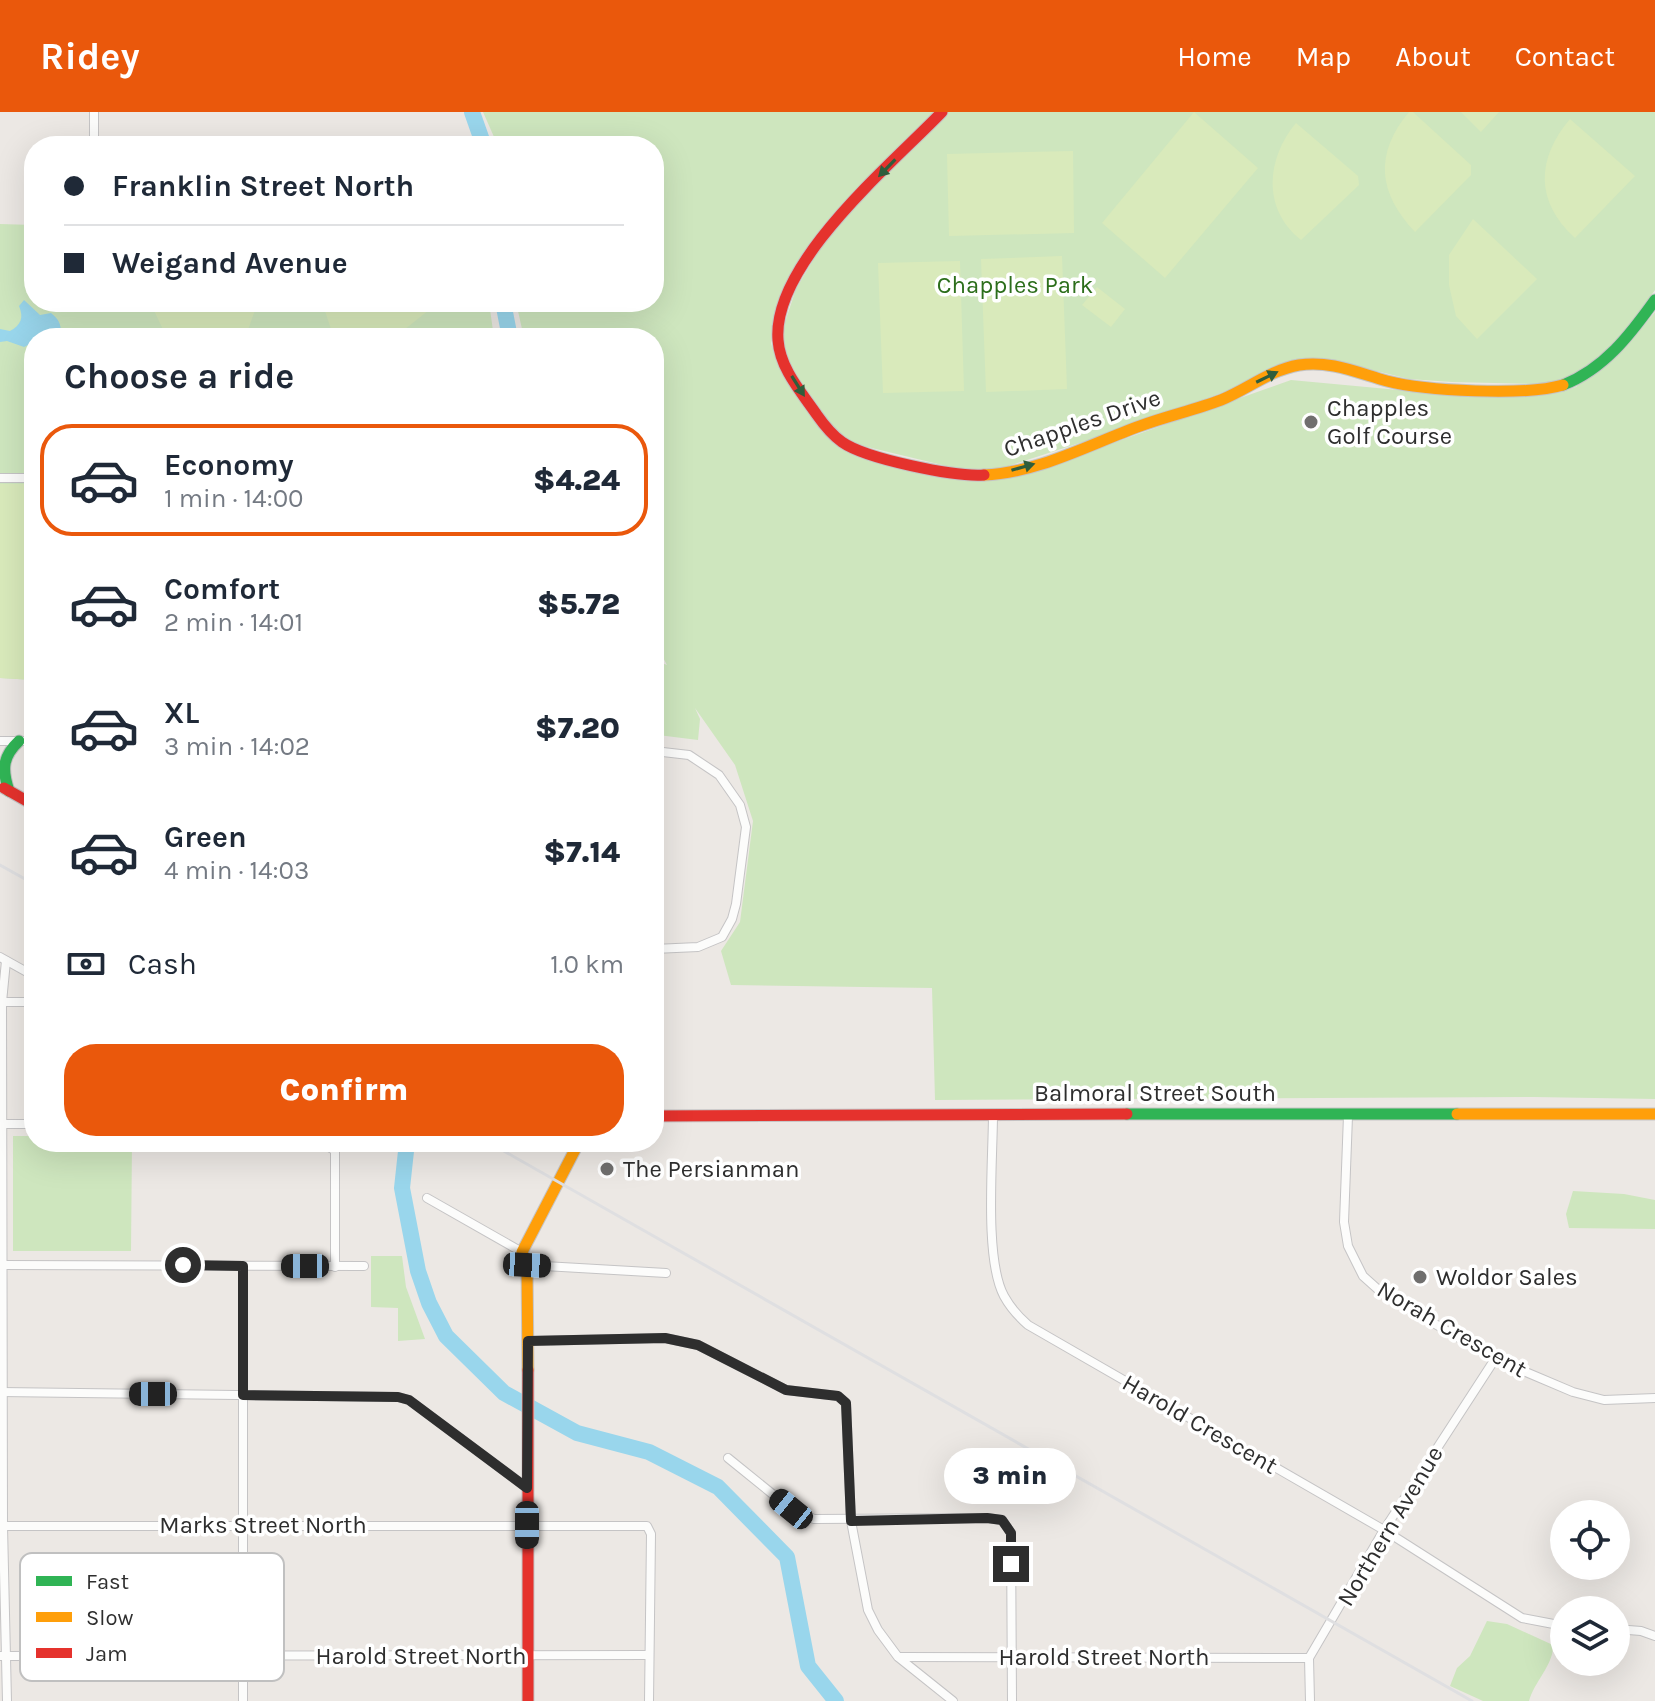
<!DOCTYPE html>
<html lang="en">
<head>
<meta charset="utf-8">
<style>
	body { margin:0; font-family:Karla,sans-serif; background:#f6f6f7; color:#1f2937; height:100vh; display:flex; flex-direction:column; font-size:30px; white-space:nowrap }
	* { box-sizing:border-box; margin:0 }
	p { font-size:26px; color:#747a83 }
	.icon { flex:none; width:44px; height:44px; fill:none; stroke:currentColor; stroke-width:2; stroke-linecap:round; stroke-linejoin:round }
	.map { position:relative; flex:1; overflow:hidden }
	.panel { position:absolute; left:24px; top:216px; width:640px; height:824px; display:flex; flex-direction:column; background:#fff; border-radius:32px; box-shadow:0 8px 32px #0002 }
	.panel>* { flex:none }
	.guide { position:absolute; left:24px; top:24px; width:640px; height:176px; border-radius:32px; box-shadow:0 8px 32px #0002; display:grid; align-content:center; height:176px; padding:0 40px; background:#fff }
	.controls { position:absolute; left:1550px; top:1388px; display:grid; gap:16px }
	.controls a { display:grid; place-items:center; width:80px; height:80px; border-radius:50%; background:#fff; box-shadow:0 8px 32px #0002; font-size:40px }
	.end { position:absolute; width:36px; height:36px; margin:-18px; border:10px solid #2e2e2e; background:#fff; box-shadow:0 0 0 4px #fff }
	.from { border-radius:50% }
	.bubble { position:absolute; height:56px; border-radius:28px; background:#fff; box-shadow:0 8px 32px #0002; font-size:26px; font-weight:800; line-height:56px; text-align:center }
	.car { position:absolute; width:24px; height:48px; margin:-24px -12px; border-radius:10px; box-shadow:0 0 6px 2px #0007; background:linear-gradient(#222 24%,#8ab4d8 0 40%,#222 0 76%,#8ab4d8 0 86%,#222 0) }
	.guide b { display:flex; align-items:center; gap:28px; height:76px; font-size:30px }
	.guide b+b { border-top:2px solid #e0e1e3 }
	.guide i { width:20px; height:20px; background:#1f2937 }
	ul { padding:0; list-style:none }
	li { display:flex; align-items:center; gap:24px; height:112px; margin:0 16px 12px; padding:0 24px; border:4px solid transparent; border-radius:32px }
	li div { flex:1 }
	li b { display:block; font-size:30px }
	li em { font-style:normal; font-weight:800 }
	li.on { border-color:#ea580c }
	li>.icon { width:72px; height:72px; stroke-width:1.5 }
	h2 { padding:0 40px; font-size:36px; line-height:96px }
	.pay { display:flex; align-items:center; gap:20px; height:88px; padding:0 40px; font-size:30px }
	.pay p { margin-inline-start:auto }
	.button { display:flex; gap:16px; margin-top:auto; padding:16px 40px }
	.button a { flex:1; height:92px; border-radius:32px; background:#ea580c; color:#fff; font-size:32px; font-weight:800; line-height:92px; text-align:center }
	header { display:flex; align-items:center; gap:48px; box-sizing:border-box; height:112px; padding:0 40px; background:#ea580c; color:#fff }
	header strong { font-size:38px }
	nav { display:flex; gap:44px; margin-inline-start:auto; font-size:28px }
	.map>svg:first-child { display:block }
</style>
</head>
<body>
<header>
<strong>Ridey</strong>
<nav><a>Home</a><a>Map</a><a>About</a><a>Contact</a></nav>
</header>
<div class="map">
<svg width="1655" height="1589" viewBox="0 0 1655 1589">
	<rect width="100%" height="100%" fill="#ece8e4"/>
	<g fill="#cee6be">
		<path d="M483 0H935L895 40 939 0H1655V178L1628 217 1613 233 1577 262 1563 268 1537 272 1452 270 1409 267 1327 247 1303 246 1237 275 1148 309 999 357 963 358 851 331 838 323 806 281 790 251 782 230 784 213 796 177 822 133 844 108 850 88 825 113 795 156 773 211 771 231 775 244 818 313 833 331 855 343 965 368 1079 343 1291 268 1431 281 1512 284 1558 281 1576 275 1627 234 1655 200V987L1534 985 935 988 932 876 731 873 721 839 740 810 753 709 735 653 695 596 700 607 698 628 658 623 654 617V548L667 553 660 540 654 537V226H524L516 190H654V34H498Z"/>
		<path d="M0 112 34 113V190H489L494 226H34V568L0 566Z"/>
		<path d="M13 1024H34V1030H132L131 1139H13Z"/>
		<path d="M1573 1079 1624 1082 1655 1088V1117L1569 1116 1566 1102Z"/>
		<path d="M371 1144H402L406 1175 425 1227 398 1229V1196L371 1195Z"/>
		<path d="M1487 1509 1507 1512 1553 1533C1554 1552 1534 1570 1529 1589H1483L1450 1574 1457 1556 1470 1544Z"/>
	</g>
	<g fill="#d9eabb">
		<path d="M1194 0 1258 56 1165 166 1102 111Z"/>
		<path d="M1409 0H1413L1471 53V63L1415 120C1378 81 1374 42 1409 0Z"/>
		<path d="M1461 0H1499L1481 20Z"/>
		<path d="M1570 7 1635 64 1575 126C1535 90 1536 47 1570 7Z"/>
		<path d="M1296 11 1358 64 1359 73 1301 128C1262 97 1266 47 1296 11Z"/>
		<path d="M1073 39 1074 121 949 124 947 42Z"/>
		<path d="M1473 107 1537 167 1477 227 1456 204 1449 173V143Z"/>
		<path d="M1062 144 1067 277 986 280 981 147Z"/>
		<path d="M960 149 964 279 883 281 878 151Z"/>
		<path d="M1097 175 1125 197 1111 215 1082 193Z"/>
		<path d="M150 190H258L245 226H167Z"/>
		<path d="M322 190H439L394 226H334Z"/>
		<path d="M0 372H34V568L0 566Z"/>
	</g>
	<path fill="#99d6ec" d="M24 188 40 203 51 201C59 207 64 216 58 225L34 226V230L24 235 7 229 0 230V217L10 219C21 213 24 206 19 194Z"/>
	<g fill="none" stroke-linecap="round" stroke-linejoin="round">
		<g stroke="#99d6ec" stroke-width="16">
			<path d="M472 0 484 34"/>
			<path d="M503 190 510 226"/>
			<path d="M407 1030 402 1076 418 1159 429 1191 446 1224 504 1281 577 1321 649 1340 718 1375 787 1445 808 1554 836 1589"/>
		</g>
		<defs>
			<g id="street">
				<path d="M94 0V34"/>
				<path d="M0 366H34"/>
				<path d="M0 629H34"/>
				<path d="M654 639 689 643 719 663 740 693 746 715 736 792 732 807 722 825 698 835 654 837"/>
				<path d="M0 845 34 864"/>
				<path d="M6 849 2 890 3 1414 7 1589"/>
				<path d="M0 890H34"/>
				<path d="M993 1002C993 1047 984 1147 1004 1184 1010 1195 1019 1205 1028 1213L1384 1418 1522 1506 1564 1514"/>
				<path d="M1348 1004 1344 1110 1348 1134 1363 1164 1382 1181 1495 1247 1573 1280 1604 1288 1655 1286"/>
				<path d="M0 1012H34"/>
				<path d="M320 1030 334 1038"/>
				<path d="M427 1086 522 1140"/>
				<path d="M1 1153 364 1154"/>
				<path d="M527 1153 666 1161"/>
				<path d="M243 1154V1589"/>
				<path d="M335 1155V1030"/>
				<path d="M528 1229 665 1226 698 1233 786 1278 838 1284 846 1291 851 1409 868 1498 878 1518 898 1545 953 1589"/>
				<path d="M1 1280 398 1285 409 1288 527 1376"/>
				<path d="M728 1346 791 1397 814 1407 987 1406 1002 1408 1011 1421 1012 1589"/>
				<path d="M0 1414H647L651 1422 649 1589"/>
				<path d="M1616 1517 1641 1519 1655 1524"/>
				<path d="M0 1544 649 1543"/>
				<path d="M899 1545 1309 1546"/>
				<path d="M1310 1589 1309 1546 1384 1418 1495 1247"/>
			</g>
			<g id="fast">
				<path d="M1563 273C1604 257 1630 223 1655 188"/>
				<path d="M9 679C2 658 2 645 19 629"/>
				<path d="M1127 1002H1457"/>
			</g>
			<g id="slow">
				<path d="M984 363C1038 361 1090 332 1140 314 1167 304 1195 298 1221 288 1248 277 1270 258 1299 253 1330 248 1358 261 1387 269 1425 279 1526 284 1563 273"/>
				<path d="M1457 1002H1655"/>
				<path d="M528 1258 527 1153 522 1140 579 1030"/>
			</g>
			<g id="jam">
				<path d="M942 0C892 52 772 151 778 228 780 257 802 281 817 303 824 313 832 323 842 330 866 347 955 365 984 363"/>
				<path d="M4 676 34 693"/>
				<path d="M654 1004 1127 1002"/>
				<path d="M528 1258V1589"/>
			</g>
		</defs>
		<use href="#street" stroke="#c5c4c5" stroke-width="10"/>
		<use href="#fast" stroke="#c5c4c5" stroke-width="13"/>
		<use href="#slow" stroke="#c5c4c5" stroke-width="13"/>
		<use href="#jam" stroke="#c5c4c5" stroke-width="13"/>
		<use href="#street" stroke="#fcfcfb" stroke-width="8"/>
		<use href="#fast" stroke="#30b455" stroke-width="11"/>
		<use href="#slow" stroke="#ff9f0a" stroke-width="11"/>
		<use href="#jam" stroke="#e5322d" stroke-width="11"/>
		<g stroke="#dfdfe1" stroke-width="3">
			<path d="M0 753 34 772"/>
			<path d="M488 1030 1472 1589"/>
		</g>
	</g>
	<defs><path id="oneway-solid" d="M-6-.8H1V-3.2L6.5 0L1 3.2V.8H-6Z" transform="scale(2)"/></defs>
	<g fill="#2f5d3c">
		<use href="#oneway-solid" transform="translate(887 56) rotate(134)"/>
		<use href="#oneway-solid" transform="translate(1267 265) rotate(-26)"/>
		<use href="#oneway-solid" transform="translate(798 274) rotate(58)"/>
		<use href="#oneway-solid" transform="translate(1023 355) rotate(-16)"/>
	</g>
	<g fill="none" stroke-linecap="round" stroke-linejoin="round">
		<path stroke="#2e2e2e" stroke-width="10" d="M183 1153 243 1154V1283L398 1285 409 1288 527 1376 528 1229 665 1226 698 1233 786 1278 838 1284 846 1291 851 1409 987 1406 1002 1408 1011 1421V1452"/>
	</g>
	<g fill="#706f6e" stroke="#fff" stroke-width="3">
		<circle cx="1311" cy="310" r="8"/>
		<circle cx="607" cy="1057" r="8"/>
		<circle cx="1420" cy="1165" r="8"/>
	</g>
	<g text-anchor="middle" stroke-width="7" stroke-linejoin="round" paint-order="stroke">
		<g font-size="24" fill="#2c6e1b" stroke="#fff">
			<text x="1015" y="181">Chapples Park</text>
		</g>
		<g font-size="24" fill="#2e2e2e" stroke="#fff" text-anchor="start">
			<text x="1327" y="304">Chapples<tspan x="1327" dy="28">Golf Course</tspan></text>
			<text x="623" y="1065">The Persianman</text>
			<text x="1436" y="1173">Woldor Sales</text>
		</g>
		<g font-size="24" fill="#2e2e2e" stroke="#fff">
			<text transform="translate(1082 311) rotate(-19)" y="8">Chapples Drive</text>
			<text x="1155" y="989">Balmoral Street South</text>
			<text transform="translate(1452 1217) rotate(30)" y="8">Norah Crescent</text>
			<text transform="translate(1200 1312) rotate(30)" y="8">Harold Crescent</text>
			<text x="263" y="1421">Marks Street North</text>
			<text transform="translate(1390 1414) rotate(-59)" y="8">Northern Avenue</text>
			<text x="421" y="1552">Harold Street North</text>
			<text x="1104" y="1553">Harold Street North</text>
		</g>
	</g>
	<rect x="20" y="1441" width="264" height="128" rx="12" fill="#fff" stroke="#c0c0c0" stroke-width="2"/>
	<rect x="36" y="1464" width="36" height="10" fill="#30b455"/>
	<rect x="36" y="1500" width="36" height="10" fill="#ff9f0a"/>
	<rect x="36" y="1536" width="36" height="10" fill="#e5322d"/>
	<g font-size="22" fill="#2e2e2e">
		<text x="86" y="1477">Fast</text>
		<text x="86" y="1513">Slow</text>
		<text x="86" y="1549">Jam</text>
	</g>
</svg>
<div class="controls">
<a><svg class="icon" aria-label="locate" viewBox="0 0 24 24"><circle cx="12" cy="12" r="6"/><path d="M12 2v4M12 18v4M2 12h4M18 12h4"/></svg></a>
<a><svg class="icon" aria-label="layers" viewBox="0 0 24 24"><path d="M12 4l9 5-9 5-9-5zM3 14l9 5 9-5"/></svg></a>
</div>
<i class="end from" style="left:183px;top:1153px"></i>
<i class="end" style="left:1011px;top:1452px"></i>
<div class="bubble" style="left:944px;top:1336px;width:132px">3 min</div>
<i class="car" style="left:527px;top:1153px;rotate:93deg"></i>
<i class="car" style="left:305px;top:1154px;rotate:270deg"></i>
<i class="car" style="left:153px;top:1282px;rotate:270deg"></i>
<i class="car" style="left:791px;top:1397px;rotate:309deg"></i>
<i class="car" style="left:527px;top:1413px;rotate:180deg"></i>
<div class="guide">
<b><i class="from"></i>Franklin Street North</b>
<b><i></i>Weigand Avenue</b>
</div>
<section class="panel">
<h2>Choose a ride</h2>
<ul>
<li class="on"><svg class="icon" aria-label="car" viewBox="0 0 24 24"><path d="M5 17H2v-5l4-1 3-4h7l3 4 3 1v5h-3M9 17h6M6 11h13"/><circle cx="7" cy="17" r="2"/><circle cx="17" cy="17" r="2"/></svg><div><b>Economy</b><p>1 min · 14:00</p></div><em>$4.24</em></li>
<li><svg class="icon" aria-label="car" viewBox="0 0 24 24"><path d="M5 17H2v-5l4-1 3-4h7l3 4 3 1v5h-3M9 17h6M6 11h13"/><circle cx="7" cy="17" r="2"/><circle cx="17" cy="17" r="2"/></svg><div><b>Comfort</b><p>2 min · 14:01</p></div><em>$5.72</em></li>
<li><svg class="icon" aria-label="car" viewBox="0 0 24 24"><path d="M5 17H2v-5l4-1 3-4h7l3 4 3 1v5h-3M9 17h6M6 11h13"/><circle cx="7" cy="17" r="2"/><circle cx="17" cy="17" r="2"/></svg><div><b>XL</b><p>3 min · 14:02</p></div><em>$7.20</em></li>
<li><svg class="icon" aria-label="car" viewBox="0 0 24 24"><path d="M5 17H2v-5l4-1 3-4h7l3 4 3 1v5h-3M9 17h6M6 11h13"/><circle cx="7" cy="17" r="2"/><circle cx="17" cy="17" r="2"/></svg><div><b>Green</b><p>4 min · 14:03</p></div><em>$7.14</em></li>
</ul>
<div class="pay"><svg class="icon" aria-label="cash" viewBox="0 0 24 24"><path d="M3 7h18v10H3z"/><circle cx="12" cy="12" r="2"/></svg>Cash<p>1.0 km</p></div>
<div class="button"><a>Confirm</a></div>
</section>
</div>
</body>
</html>
